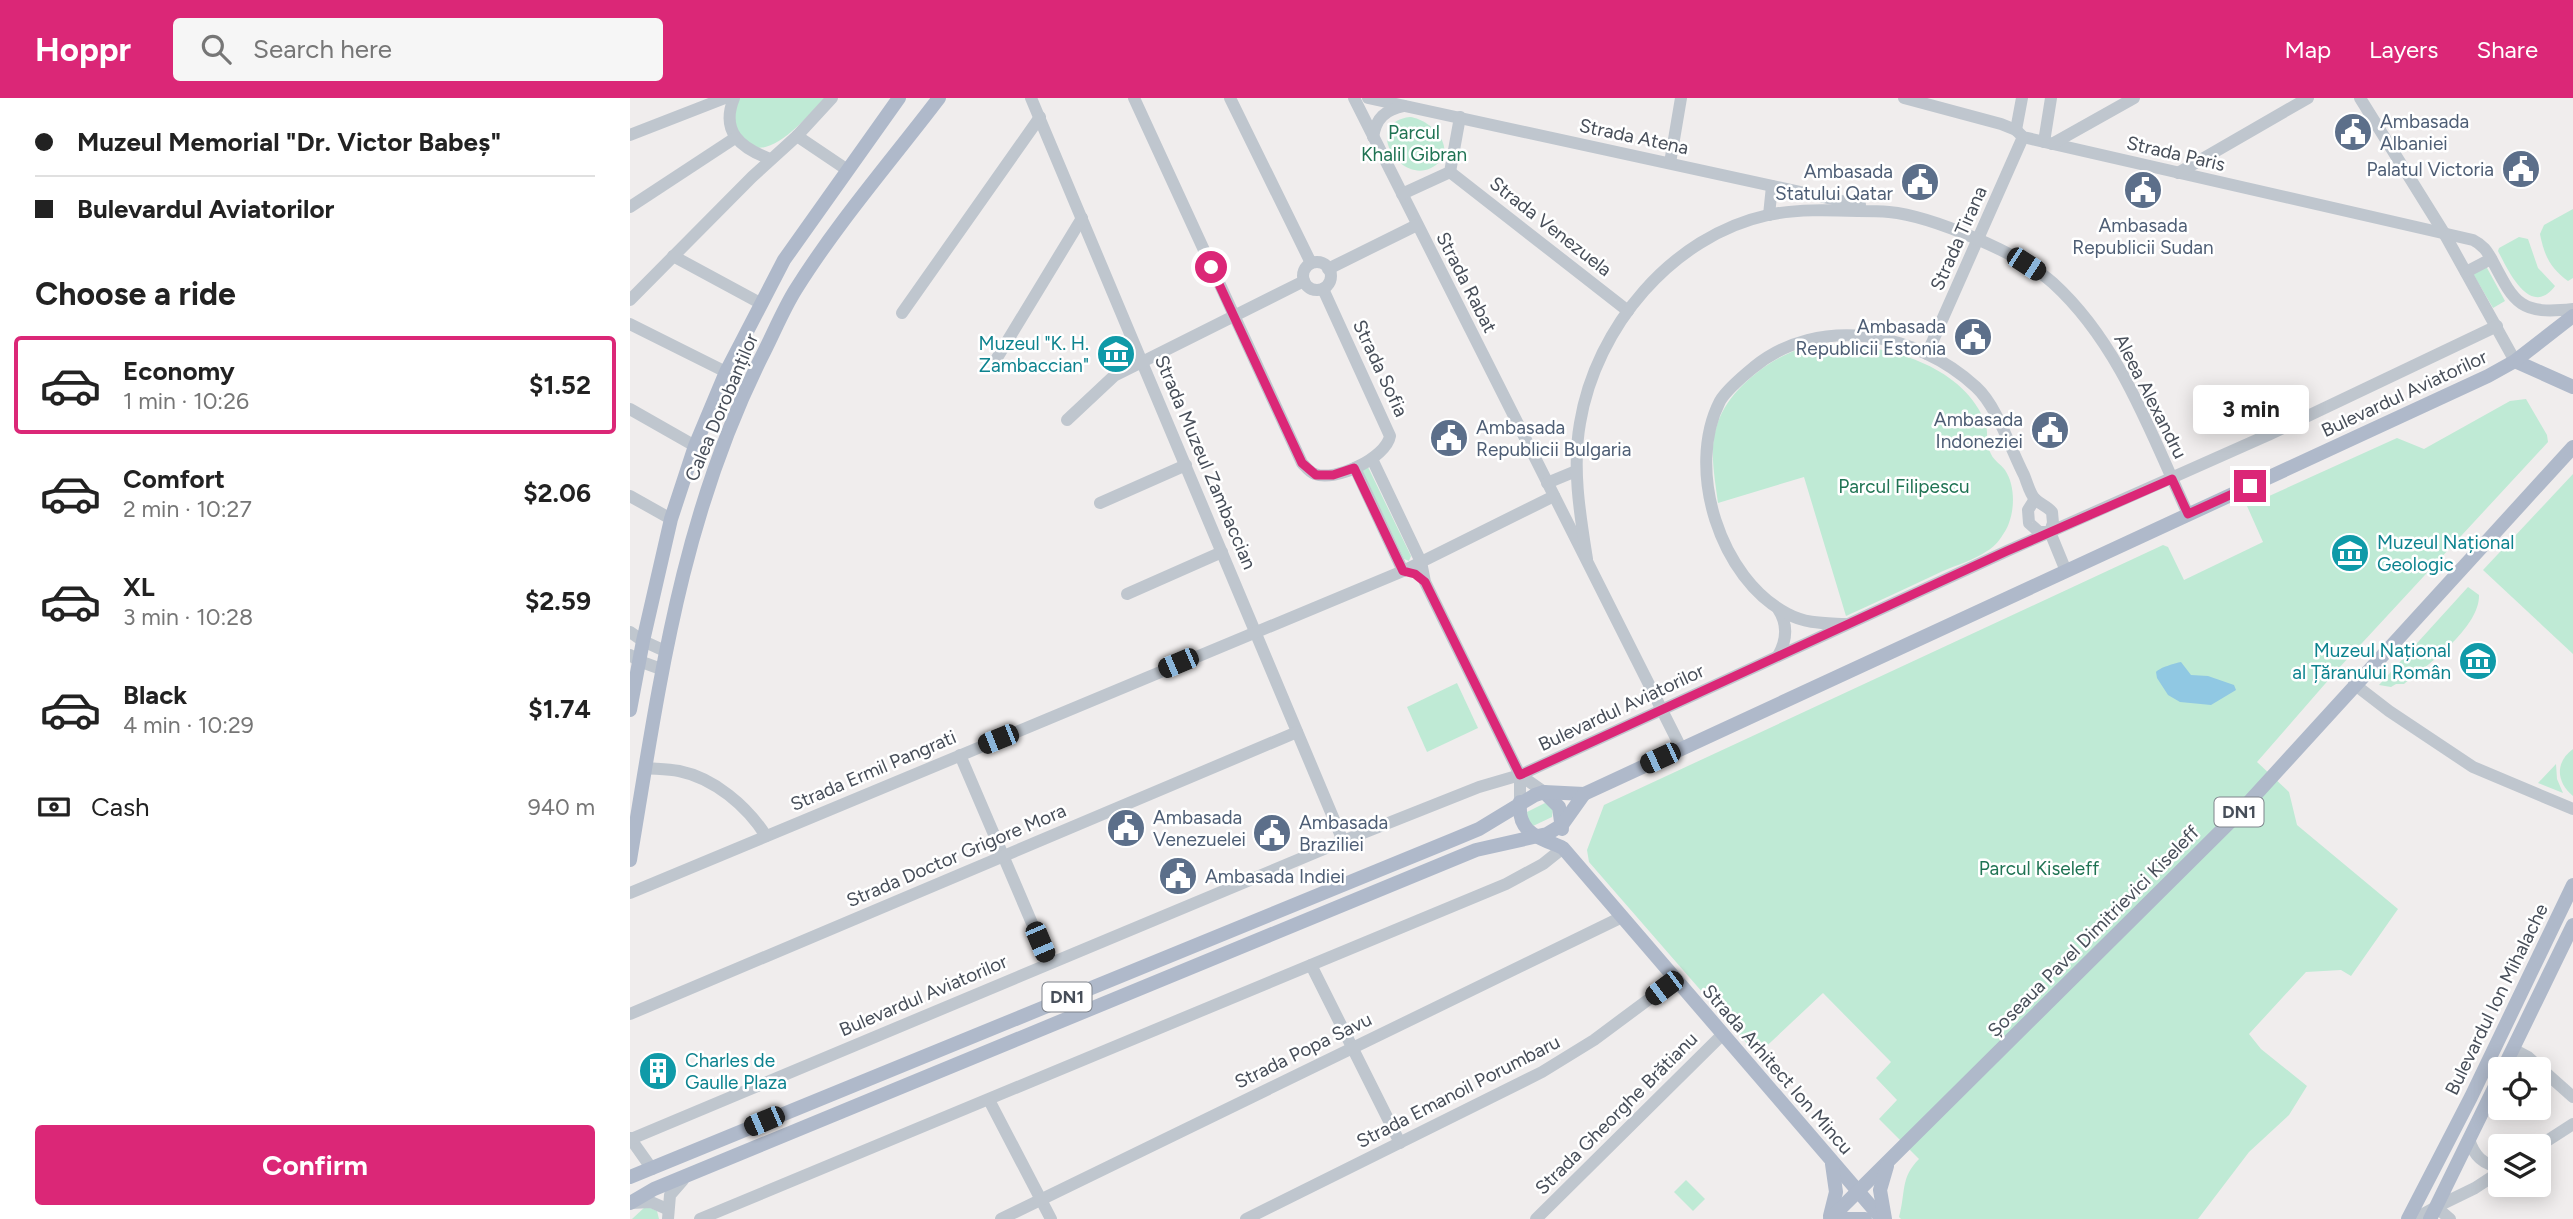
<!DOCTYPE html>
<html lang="en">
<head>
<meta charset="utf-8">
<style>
	body { margin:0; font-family:Figtree,sans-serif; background:#f6f6f6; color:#222; height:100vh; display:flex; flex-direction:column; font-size:26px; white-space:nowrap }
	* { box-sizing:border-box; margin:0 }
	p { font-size:23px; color:#767676 }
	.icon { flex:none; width:38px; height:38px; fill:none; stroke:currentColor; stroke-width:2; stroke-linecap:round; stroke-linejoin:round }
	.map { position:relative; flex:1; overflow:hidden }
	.side { display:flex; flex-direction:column; background:#fff; width:630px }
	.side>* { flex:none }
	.hud { display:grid; align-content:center; height:154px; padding:0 35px; background:#fff }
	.controls { position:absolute; left:1858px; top:959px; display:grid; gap:14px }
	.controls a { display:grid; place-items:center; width:63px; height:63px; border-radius:7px; background:#fff; box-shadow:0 4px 18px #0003; font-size:35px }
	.end { position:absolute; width:32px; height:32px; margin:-16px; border:9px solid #db2777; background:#fff; box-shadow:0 0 0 4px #fff }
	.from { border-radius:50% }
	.bubble { position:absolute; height:49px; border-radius:7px; background:#fff; box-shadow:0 4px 18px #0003; font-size:23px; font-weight:700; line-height:49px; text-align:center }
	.car { position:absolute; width:21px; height:42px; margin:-21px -10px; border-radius:9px; box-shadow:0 0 5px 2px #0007; background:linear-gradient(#222 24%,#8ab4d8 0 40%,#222 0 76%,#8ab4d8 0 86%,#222 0) }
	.hud b { display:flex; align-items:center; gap:24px; height:66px; font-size:26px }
	.hud b+b { border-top:2px solid #e0e0e0 }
	.hud i { width:18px; height:18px; background:#222 }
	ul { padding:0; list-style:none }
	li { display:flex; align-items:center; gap:21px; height:98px; margin:0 14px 10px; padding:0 21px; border:4px solid transparent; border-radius:7px }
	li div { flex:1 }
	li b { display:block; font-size:26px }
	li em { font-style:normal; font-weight:700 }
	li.current { border-color:#db2777 }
	li>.icon { width:63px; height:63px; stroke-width:1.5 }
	h2 { padding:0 35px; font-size:32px; line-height:84px }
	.pay { display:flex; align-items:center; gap:18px; height:77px; padding:0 35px; font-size:26px }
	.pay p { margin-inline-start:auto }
	.action { display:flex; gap:14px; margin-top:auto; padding:14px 35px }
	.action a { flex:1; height:80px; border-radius:7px; background:#db2777; color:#fff; font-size:28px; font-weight:700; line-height:80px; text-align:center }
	header { display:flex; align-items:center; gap:42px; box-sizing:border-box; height:98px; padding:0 35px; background:#db2777; color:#fff }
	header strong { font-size:33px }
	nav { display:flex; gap:38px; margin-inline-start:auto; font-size:24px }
	.search { width:490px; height:63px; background:#f6f6f6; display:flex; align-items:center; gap:18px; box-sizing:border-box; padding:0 24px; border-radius:7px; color:#767676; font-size:26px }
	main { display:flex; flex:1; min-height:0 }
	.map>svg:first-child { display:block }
</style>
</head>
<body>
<header>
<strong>Hoppr</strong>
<div class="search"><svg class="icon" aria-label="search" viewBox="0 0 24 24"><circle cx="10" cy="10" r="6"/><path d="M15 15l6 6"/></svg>Search here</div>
<nav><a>Map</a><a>Layers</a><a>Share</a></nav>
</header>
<main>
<section class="side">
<div class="hud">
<b><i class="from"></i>Muzeul Memorial &quot;Dr. Victor Babeș&quot;</b>
<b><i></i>Bulevardul Aviatorilor</b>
</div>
<h2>Choose a ride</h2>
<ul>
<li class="current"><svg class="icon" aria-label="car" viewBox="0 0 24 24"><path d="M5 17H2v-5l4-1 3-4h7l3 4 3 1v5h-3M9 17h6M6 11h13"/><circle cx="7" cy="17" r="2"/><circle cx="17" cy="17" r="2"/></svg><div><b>Economy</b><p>1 min · 10:26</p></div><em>$1.52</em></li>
<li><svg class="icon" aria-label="car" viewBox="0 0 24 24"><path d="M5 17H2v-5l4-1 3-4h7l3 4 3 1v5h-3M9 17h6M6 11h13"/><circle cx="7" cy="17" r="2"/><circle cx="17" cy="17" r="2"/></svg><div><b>Comfort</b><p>2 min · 10:27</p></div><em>$2.06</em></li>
<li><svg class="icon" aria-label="car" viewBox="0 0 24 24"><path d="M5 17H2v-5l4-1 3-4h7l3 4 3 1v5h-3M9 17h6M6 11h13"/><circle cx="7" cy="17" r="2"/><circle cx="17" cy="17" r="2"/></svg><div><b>XL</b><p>3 min · 10:28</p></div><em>$2.59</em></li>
<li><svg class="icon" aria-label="car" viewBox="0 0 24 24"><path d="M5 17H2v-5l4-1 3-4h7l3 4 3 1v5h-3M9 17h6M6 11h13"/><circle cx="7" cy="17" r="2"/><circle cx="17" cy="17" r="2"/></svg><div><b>Black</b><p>4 min · 10:29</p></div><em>$1.74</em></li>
</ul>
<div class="pay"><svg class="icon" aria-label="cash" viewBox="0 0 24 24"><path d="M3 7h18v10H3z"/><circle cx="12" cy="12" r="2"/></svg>Cash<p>940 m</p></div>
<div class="action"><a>Confirm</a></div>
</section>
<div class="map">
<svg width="1943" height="1121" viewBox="0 0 1943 1121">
	<rect width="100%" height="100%" fill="#f0eded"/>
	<g fill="#bfead5">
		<path d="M109 0H195C180 15 147 56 124 49 115 46 110 37 104 30V10Z"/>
		<path d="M780 19C804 22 831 55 801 70 769 86 732 25 780 19Z"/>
		<path d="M1943 111V180L1938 183C1920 170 1914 157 1910 136L1914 127Z"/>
		<path d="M1889 139 1898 141 1908 170 1925 188C1900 221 1878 172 1868 153L1869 150Z"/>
		<path d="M1856 168 1875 203 1863 210 1842 174Z"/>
		<path d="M1204 246C1258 248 1329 266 1354 321 1360 333 1354 344 1361 356 1364 363 1371 366 1375 372 1387 390 1385 421 1372 438 1369 443 1363 450 1357 453 1344 462 1327 467 1313 473 1281 488 1249 503 1216 518L1174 379 1088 405C1085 380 1078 349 1088 324 1100 290 1142 258 1176 249 1185 246 1195 247 1204 246Z"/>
		<path d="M1896 301 1917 337 1918 344 1708 571 1627 664 1659 694 1667 727 1768 811 1721 878 1711 872 1676 874 1619 936 1631 951 1677 988 1659 1017 1619 1054 1568 1121H1271L1269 1119C1276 1094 1270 1080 1289 1061L1249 1021 1267 1002 1246 980 1261 964 1193 895 1127 957 959 764 957 752 974 707 1533 447 1538 449 1554 482 1633 444 1617 408 1767 340 1794 351 1880 303Z"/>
		<path d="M738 369 781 458 779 463 774 461 733 374V371Z"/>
		<path d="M1943 376V556L1853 472Z"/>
		<path d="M1838 489 1849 497C1850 529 1797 568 1774 586H1766L1761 589 1749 587Z"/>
		<path d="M827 585 848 630 797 654 777 609Z"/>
		<path d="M1943 651V698C1926 684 1925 664 1943 651Z"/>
		<path d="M1926 666 1927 681 1933 695 1908 685Z"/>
		<path d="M915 705 923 710 922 719 903 728 899 726 897 714Z"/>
		<path d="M1056 1082 1075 1101 1063 1113 1044 1094Z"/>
		<path d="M16 1108 27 1113 29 1121H2Z"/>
	</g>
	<path fill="#90c8e3" d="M1551 564 1561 577 1578 578 1604 587 1606 592 1581 607 1550 604 1538 597 1527 580 1526 574C1529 570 1545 565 1551 564Z"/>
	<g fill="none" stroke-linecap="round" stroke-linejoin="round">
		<g stroke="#bfc6ce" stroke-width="12">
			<path d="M104 0C90 34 111 50 140 61"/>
			<path d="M401 0 713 743"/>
			<path d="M504 0 672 365C676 369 679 374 685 376 705 384 756 360 760 338L693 191"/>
			<path d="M600 0 681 165"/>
			<path d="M724 0 1051 650"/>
			<path d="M738 0 1230 107"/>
			<path d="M1274 0 1371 26 1386 32 1393 39 1843 142C1853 147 1857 153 1862 162 1885 206 1890 217 1943 211"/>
			<path d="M1730 0 1814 135 1885 263"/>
			<path d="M1386 32 1392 0"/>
			<path d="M0 37 95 0"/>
			<path d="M167 38 216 71"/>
			<path d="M743 39C746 20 755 12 774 8"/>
			<path d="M1414 44 1421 0"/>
			<path d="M1422 46 1504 0"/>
			<path d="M1040 65 1051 0"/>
			<path d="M820 74 998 213"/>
			<path d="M1548 75 1678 0"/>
			<path d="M772 96 820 74 830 19"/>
			<path d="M0 109 105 40"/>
			<path d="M1139 117 1142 88"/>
			<path d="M43 158 130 205"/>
			<circle cx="687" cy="178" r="14"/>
			<path d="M698 171 787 127"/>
			<path d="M1836 174 1861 161"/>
			<path d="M0 202 122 79 167 38 202 0"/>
			<path d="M272 215 410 19"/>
			<path d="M0 226 96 274"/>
			<path d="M1297 256 1393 39"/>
			<path d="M367 260 452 120"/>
			<path d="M0 311 65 348"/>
			<path d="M437 322 484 278 674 183"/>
			<path d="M742 361 791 464 795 484 890 677V704"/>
			<path d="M725 370 773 473"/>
			<path d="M917 385 946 373"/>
			<path d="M0 398 41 421"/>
			<path d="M1405 401 1398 412 1399 425 1409 434H1420"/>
			<path d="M470 405 556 367"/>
			<path d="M957 461C950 417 942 370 950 325 966 229 1042 138 1138 117 1167 111 1198 112 1228 113 1238 113 1249 113 1259 114 1302 118 1391 156 1423 185 1490 246 1521 336 1558 416"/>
			<path d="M497 496 592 454"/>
			<path d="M1148 511C1158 526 1157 542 1148 558"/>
			<path d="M1215 526C1195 525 1176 526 1158 516 1090 481 1055 371 1090 303 1097 291 1113 278 1124 269 1189 216 1287 234 1346 289 1367 308 1381 352 1394 377 1397 384 1400 396 1405 401 1410 406 1417 408 1422 414L1423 425 1420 434 1436 473"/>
			<path d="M0 534 13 543 35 553"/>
			<path d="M0 557 9 563 31 571"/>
			<path d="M1724 586 1759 613 1843 669 1943 711"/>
			<path d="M330 657 419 865"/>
			<path d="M15 670C26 671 38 671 49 673 84 680 117 708 136 738"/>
			<path d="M890 677 914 694"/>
			<path d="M0 795 773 473 924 398"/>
			<path d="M681 867 770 1045"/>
			<path d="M0 916 667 634"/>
			<path d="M1883 951 1898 959 1943 999"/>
			<path d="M359 1002 421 1121"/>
			<path d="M0 1040 22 1071"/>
			<path d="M1 1041 713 743 849 689 890 677 1377 453 1638 337 1867 228"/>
			<path d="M1839 1041C1844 1058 1853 1067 1871 1069"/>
			<path d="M1909 1048 1943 1026"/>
			<path d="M1 1105 21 1104 37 1111"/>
			<path d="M1806 1109 1845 1090 1871 1073"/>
			<path d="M38 1121 40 1097 53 1082"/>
			<path d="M70 1121 876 786 913 766 933 750"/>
			<path d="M371 1121 992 819"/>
			<path d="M616 1121 912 974 964 942 1046 881"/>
			<path d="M906 1121 1093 936"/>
			<path d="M1784 1121 1806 1109 1820 1121"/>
		</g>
		<g stroke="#afb9ca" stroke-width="14">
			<path d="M1885 263 1943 289"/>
			<path d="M0 612 13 543 41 421 65 348 96 274 154 162 269 0"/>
			<path d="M914 694 929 709 932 731"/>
			<path d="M890 704C887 736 909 739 933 750L1252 1121"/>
			<path d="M0 762C30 583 51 417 135 252 145 232 154 210 166 191 208 124 261 63 309 0"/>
			<path d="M1873 971 1943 827"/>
			<path d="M0 1079 825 741 849 731 905 697 914 694 954 696 1858 278 1885 263 1943 218"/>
			<path d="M0 1105 24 1091 846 752 917 736 932 727 954 696"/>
			<path d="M1200 1118 1206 1094 1202 1066"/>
			<path d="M1200 1121 1608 716 1943 349"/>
			<path d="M1214 1121H1235"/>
			<path d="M1255 1121 1250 1092 1257 1068"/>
			<path d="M1778 1121 1841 999 1943 787"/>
			<path d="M1800 1121 1871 976"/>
		</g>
	</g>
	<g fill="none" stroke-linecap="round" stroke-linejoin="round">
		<path stroke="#db2777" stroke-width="9" d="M581 169 672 365 686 377H703L724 370 773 473 785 476 795 484 890 677 1377 453 1542 381 1558 416 1620 388"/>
	</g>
	<defs>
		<symbol id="civic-disc" viewBox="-11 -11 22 22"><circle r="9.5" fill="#5c6f8a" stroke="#fff"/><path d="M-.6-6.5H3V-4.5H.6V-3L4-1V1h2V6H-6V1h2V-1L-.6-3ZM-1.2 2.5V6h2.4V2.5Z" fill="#fff"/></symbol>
		<symbol id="museum-disc" viewBox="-11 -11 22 22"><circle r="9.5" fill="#0f9aa8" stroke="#fff"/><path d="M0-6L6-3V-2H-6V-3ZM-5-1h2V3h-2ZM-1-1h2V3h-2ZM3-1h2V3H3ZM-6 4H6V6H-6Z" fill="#fff"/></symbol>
		<symbol id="building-disc" viewBox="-11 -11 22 22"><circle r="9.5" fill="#0f9aa8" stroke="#fff"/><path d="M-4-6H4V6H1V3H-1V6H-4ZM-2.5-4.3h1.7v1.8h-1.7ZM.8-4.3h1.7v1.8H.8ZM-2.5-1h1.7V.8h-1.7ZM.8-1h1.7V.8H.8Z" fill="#fff"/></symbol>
	</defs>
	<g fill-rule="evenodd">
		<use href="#civic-disc" x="1701" y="12" width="44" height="44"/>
		<use href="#civic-disc" x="1869" y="49" width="44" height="44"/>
		<use href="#civic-disc" x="1268" y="62" width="44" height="44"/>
		<use href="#civic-disc" x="1491" y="70" width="44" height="44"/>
		<use href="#civic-disc" x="1321" y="217" width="44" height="44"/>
		<use href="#museum-disc" x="464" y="234" width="44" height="44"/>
		<use href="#civic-disc" x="1398" y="310" width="44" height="44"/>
		<use href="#civic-disc" x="797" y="318" width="44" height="44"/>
		<use href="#museum-disc" x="1698" y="433" width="44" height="44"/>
		<use href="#museum-disc" x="1826" y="541" width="44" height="44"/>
		<use href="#civic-disc" x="474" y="708" width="44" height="44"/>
		<use href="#civic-disc" x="620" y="713" width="44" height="44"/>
		<use href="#civic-disc" x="526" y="756" width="44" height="44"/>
		<use href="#building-disc" x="6" y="951" width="44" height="44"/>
	</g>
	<g text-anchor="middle" stroke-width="5" stroke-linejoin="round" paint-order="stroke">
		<g fill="#fff" stroke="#7e838b" stroke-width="2">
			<rect x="1584.5" y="699.5" width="49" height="29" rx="5"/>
			<rect x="412.5" y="884.5" width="49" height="29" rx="5"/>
		</g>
		<g font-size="18" font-weight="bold" fill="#474e59">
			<text x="1609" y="720">DN1</text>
			<text x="437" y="905">DN1</text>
		</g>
		<g font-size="19" fill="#4e5e75" stroke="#fff" text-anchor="start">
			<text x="1750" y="30">Ambasada<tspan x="1750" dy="22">Albaniei</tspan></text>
			<text x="1864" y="78" text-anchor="end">Palatul Victoria</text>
			<text x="1263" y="80" text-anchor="end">Ambasada<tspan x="1263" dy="22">Statului Qatar</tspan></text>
			<text x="1513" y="134" text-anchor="middle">Ambasada<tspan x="1513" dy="22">Republicii Sudan</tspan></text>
			<text x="1316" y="235" text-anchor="end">Ambasada<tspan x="1316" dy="22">Republicii Estonia</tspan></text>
			<text x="1393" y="328" text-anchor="end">Ambasada<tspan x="1393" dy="22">Indoneziei</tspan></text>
			<text x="846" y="336">Ambasada<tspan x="846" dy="22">Republicii Bulgaria</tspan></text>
			<text x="523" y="726">Ambasada<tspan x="523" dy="22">Venezuelei</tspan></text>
			<text x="669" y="731">Ambasada<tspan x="669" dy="22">Braziliei</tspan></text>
			<text x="575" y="785">Ambasada Indiei</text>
		</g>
		<g font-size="19" fill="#1f7353" stroke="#fff">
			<text x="784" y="41">Parcul<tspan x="784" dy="22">Khalil Gibran</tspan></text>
			<text x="1274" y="395">Parcul Filipescu</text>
			<text x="1409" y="777">Parcul Kiseleff</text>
		</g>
		<g font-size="19" fill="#474e59" stroke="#fff">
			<text transform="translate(1004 38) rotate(12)" y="7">Strada Atena</text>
			<text transform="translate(1546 55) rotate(13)" y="7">Strada Paris</text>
			<text transform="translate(921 128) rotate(38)" y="7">Strada Venezuela</text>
			<text transform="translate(1328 140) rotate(-66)" y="7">Strada Tirana</text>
			<text transform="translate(837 184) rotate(63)" y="7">Strada Rabat</text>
			<text transform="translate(751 270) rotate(65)" y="7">Strada Sofia</text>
			<text transform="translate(1774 295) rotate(-25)" y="7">Bulevardul Aviatorilor</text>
			<text transform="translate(1521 298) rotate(63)" y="7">Aleea Alexandru</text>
			<text transform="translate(91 309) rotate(-67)" y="7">Calea Dorobanților</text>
			<text transform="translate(576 364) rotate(67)" y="7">Strada Muzeul Zambaccian</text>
			<text transform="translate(991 609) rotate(-25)" y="7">Bulevardul Aviatorilor</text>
			<text transform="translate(243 672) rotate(-23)" y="7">Strada Ermil Pangrati</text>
			<text transform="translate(326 757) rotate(-23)" y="7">Strada Doctor Grigore Mora</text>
			<text transform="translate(1463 833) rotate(-45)" y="7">Șoseaua Pavel Dimitrievici Kiseleff</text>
			<text transform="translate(293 897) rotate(-23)" y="7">Bulevardul Aviatorilor</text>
			<text transform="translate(1866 901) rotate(-64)" y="7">Bulevardul Ion Mihalache</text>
			<text transform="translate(673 952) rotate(-26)" y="7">Strada Popa Savu</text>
			<text transform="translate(1148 971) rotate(49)" y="7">Strada Arhitect Ion Mincu</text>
			<text transform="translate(828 993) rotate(-27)" y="7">Strada Emanoil Porumbaru</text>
			<text transform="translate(986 1015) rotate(-45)" y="7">Strada Gheorghe Brătianu</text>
		</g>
		<g font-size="19" fill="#0d838f" stroke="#fff" text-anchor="end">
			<text x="459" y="252">Muzeul "K. H.<tspan x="459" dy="22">Zambaccian"</tspan></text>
			<text x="1747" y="451" text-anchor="start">Muzeul Național<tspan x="1747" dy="22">Geologic</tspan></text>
			<text x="1821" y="559">Muzeul Național<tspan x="1821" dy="22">al Țăranului Român</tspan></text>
			<text x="55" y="969" text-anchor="start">Charles de<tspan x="55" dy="22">Gaulle Plaza</tspan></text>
		</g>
	</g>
</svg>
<div class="controls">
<a><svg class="icon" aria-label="locate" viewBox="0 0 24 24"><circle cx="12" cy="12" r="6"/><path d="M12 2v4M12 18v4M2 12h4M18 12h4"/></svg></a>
<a><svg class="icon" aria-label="layers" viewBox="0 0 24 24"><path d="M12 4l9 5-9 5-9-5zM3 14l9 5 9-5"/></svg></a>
</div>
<i class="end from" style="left:581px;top:169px"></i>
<i class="end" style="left:1620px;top:388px"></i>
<div class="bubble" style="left:1563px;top:287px;width:116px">3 min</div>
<i class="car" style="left:1396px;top:166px;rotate:123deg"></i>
<i class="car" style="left:548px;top:565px;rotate:247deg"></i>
<i class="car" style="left:368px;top:641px;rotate:248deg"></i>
<i class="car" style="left:1030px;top:660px;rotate:245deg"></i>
<i class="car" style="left:410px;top:844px;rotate:157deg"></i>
<i class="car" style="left:1034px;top:890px;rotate:233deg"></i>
<i class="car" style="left:134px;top:1023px;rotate:247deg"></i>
</div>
</main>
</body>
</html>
